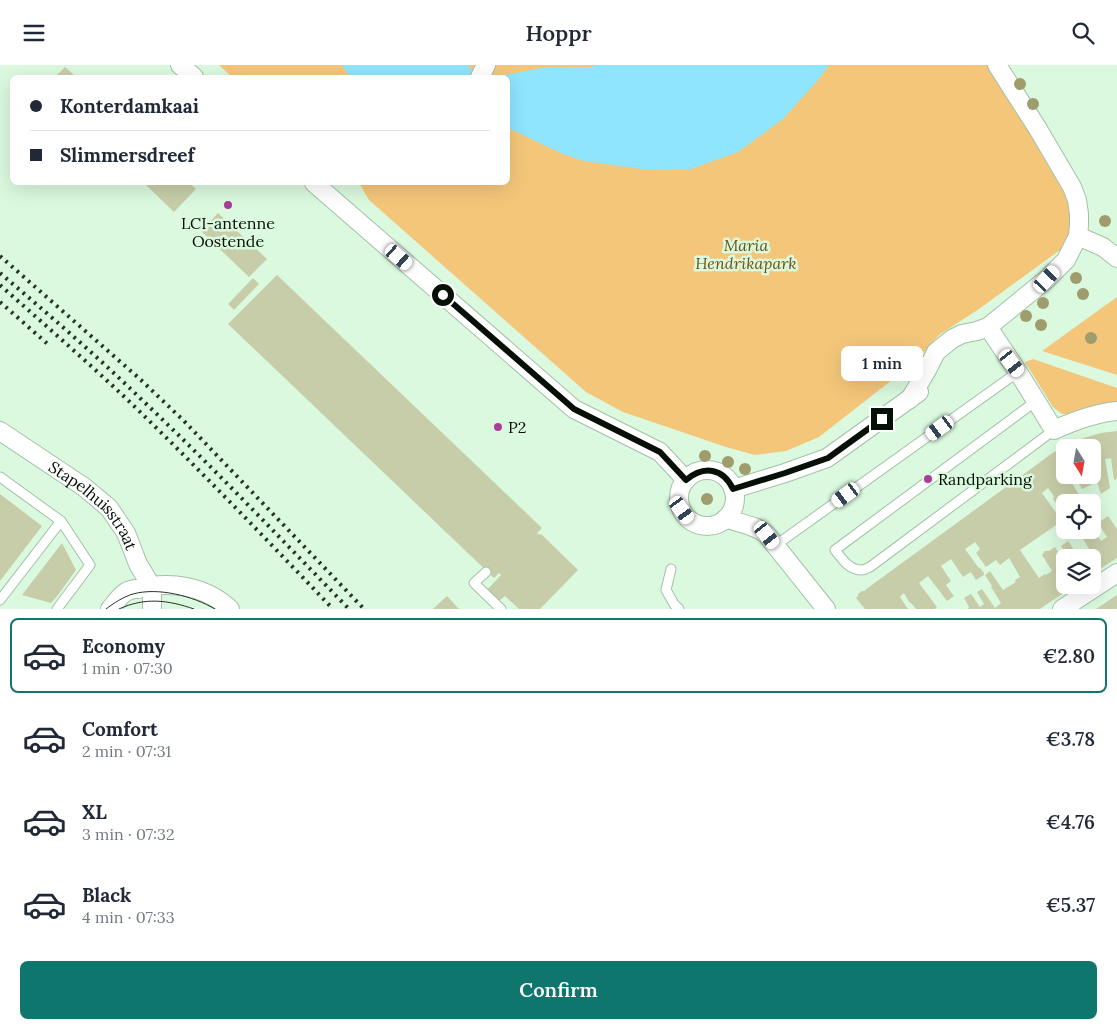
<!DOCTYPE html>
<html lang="en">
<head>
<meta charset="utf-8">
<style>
	body { margin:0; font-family:Lora,serif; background:#f6f6f7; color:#1f2937; height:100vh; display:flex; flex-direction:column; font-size:19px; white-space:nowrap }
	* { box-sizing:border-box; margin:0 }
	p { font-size:16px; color:#747a83 }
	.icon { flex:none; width:28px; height:28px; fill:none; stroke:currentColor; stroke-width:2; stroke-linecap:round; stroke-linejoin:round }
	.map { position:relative; height:544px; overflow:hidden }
	.sheet { display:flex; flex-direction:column; background:#fff; flex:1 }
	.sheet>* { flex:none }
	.hud { position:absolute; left:10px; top:10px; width:500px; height:110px; border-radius:8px; box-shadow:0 5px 20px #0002; display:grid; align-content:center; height:110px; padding:0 20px; background:#fff }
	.needle { width:32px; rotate:169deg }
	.fabs { position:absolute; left:1056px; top:374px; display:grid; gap:10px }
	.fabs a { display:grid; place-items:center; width:45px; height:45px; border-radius:8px; background:#fff; box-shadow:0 5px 20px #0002; font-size:25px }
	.end { position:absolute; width:22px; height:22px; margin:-11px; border:6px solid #061007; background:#fff; box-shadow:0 0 0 2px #fff }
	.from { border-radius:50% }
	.bubble { position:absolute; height:35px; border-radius:8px; background:#fff; box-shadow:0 5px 20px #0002; font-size:16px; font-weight:600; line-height:35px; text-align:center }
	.car { position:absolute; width:15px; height:30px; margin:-15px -8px; border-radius:6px; box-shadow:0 0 4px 1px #0007; background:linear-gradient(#fff 24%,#345 0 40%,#fff 0 76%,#345 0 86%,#fff 0) }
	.hud b { display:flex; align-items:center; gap:18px; height:48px; font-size:19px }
	.hud b+b { border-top:1px solid #e0e1e3 }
	.hud i { width:12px; height:12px; background:#1f2937 }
	ul { padding:9px 0 0; list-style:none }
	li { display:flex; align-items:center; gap:15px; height:75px; margin:0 10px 8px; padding:0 10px; border:2px solid transparent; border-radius:8px }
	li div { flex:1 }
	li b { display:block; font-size:19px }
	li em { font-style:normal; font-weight:600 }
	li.on { border-color:#0f766e }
	li>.icon { width:45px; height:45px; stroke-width:1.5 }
	.button { display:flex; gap:10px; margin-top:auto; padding:10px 20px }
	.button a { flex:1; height:58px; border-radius:8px; background:#0f766e; color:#fff; font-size:20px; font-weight:600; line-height:58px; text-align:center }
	header { display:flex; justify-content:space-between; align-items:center; height:65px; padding:0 20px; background:#fff; font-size:22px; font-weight:600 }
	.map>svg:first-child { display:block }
</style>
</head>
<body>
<header><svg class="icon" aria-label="menu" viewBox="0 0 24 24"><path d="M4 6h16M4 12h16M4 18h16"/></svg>Hoppr<svg class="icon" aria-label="search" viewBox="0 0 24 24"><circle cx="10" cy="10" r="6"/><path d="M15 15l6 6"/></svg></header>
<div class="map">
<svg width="1117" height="544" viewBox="0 0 1117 544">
	<rect width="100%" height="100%" fill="#daf9de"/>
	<g fill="#f4c67a">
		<path d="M219 0H988L1021 39 1070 132 1073 167 1060 185 979 244 939 270 915 297 819 372 786 386 755 390 726 382 623 347 586 327 369 135 359 118H508V12H232Z"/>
		<path d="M1117 232V310L1042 286Z"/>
		<path d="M1033 294 1117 323V342L1076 349H1062L1053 342 1025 297Z"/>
	</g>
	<g fill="#8fe4fe">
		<path d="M342 0H468L473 7 485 12H350Z"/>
		<path d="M597 0H829L818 15 783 54 738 87 688 105 641 104 584 96 563 89 508 63V12H495L541 3 591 2Z"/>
	</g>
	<g fill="#c8cda9">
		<path d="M65 2 76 12H55Z"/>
		<path d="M144 118H189L196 124 174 147Z"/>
		<path d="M218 148 267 194 249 212 201 166Z"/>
		<path d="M277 210 542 463 537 468 540 470 541 469 578 505 540 544H519L505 531 499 536 487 525 501 510 499 508 494 513 228 259Z"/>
		<path d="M253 213 259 219 234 245 228 239Z"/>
		<path d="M1117 366V414L1114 415 1111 393 1105 394 1110 423 1101 429 1097 417 1082 424 1074 410H1092V382H1065V410H1067L1084 438H1065V447L1059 439 1056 438 1053 434 1054 431 1048 423 1042 428 1062 456 1020 485 1039 513 1045 509 1046 510 1052 506 1042 490 1045 486H1049L1055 482 1065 497V520H1076L1047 539 1040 544H968L969 542 964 533 971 529 980 542 984 539 977 527 982 524 995 543 1001 538 991 522 992 521 985 510 990 506 1003 525 1016 517 1015 515 1020 512 1009 493 1000 500 996 495 986 502 976 488 980 484 975 477 965 484 978 502 980 503 984 508V510L976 515 971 507 963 512 951 494 941 501 951 516 946 520 954 531 947 536 928 511 919 518 937 542 935 544H916L913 540 909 537 904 528 900 532 908 544H865L856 533 858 531V529L862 526H864L866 525H865L1054 387 1084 373 1101 368Z"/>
		<path d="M0 429 42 461 0 516Z"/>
		<path d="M1108 451 1117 464V493L1092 509V492H1068L1061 481 1068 476 1078 491 1084 488 1089 484 1081 470 1088 465H1092V462L1101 476 1107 472 1098 458Z"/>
		<path d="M62 478 76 505 58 530 51 538 22 530Z"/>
		<path d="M1117 530V544H1096Z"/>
		<path d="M447 531 459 544H433Z"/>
	</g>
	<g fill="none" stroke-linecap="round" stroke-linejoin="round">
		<defs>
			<g id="lane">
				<path d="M1036 336 835 485C842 494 849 505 862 505 865 505 867 503 870 502L1054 365"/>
				<path d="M0 412 61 456 90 500 57 544"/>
				<path d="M783 475 1018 307"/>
				<path d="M671 504 666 525 674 539 679 544"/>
				<path d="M486 507 474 518 501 544"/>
				<path d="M0 535 61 456"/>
			</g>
			<g id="street">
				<path d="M180 0 194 12"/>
				<path d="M480 12 486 0"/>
				<path d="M314 118 574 344 660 387 686 415"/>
				<path d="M1078 171 1103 182 1117 193"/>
				<path d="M988 262 1018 307 1054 365C1074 356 1095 348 1117 346"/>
				<path d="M910 334 927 305 936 287 952 274 962 269 977 266 988 262 1047 214 1066 195 1078 171 1079 160V149L1077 135 1072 122 1038 64 997 0"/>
				<path id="s1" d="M0 366 84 422 109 443 126 468 138 499 147 514 152 527V542"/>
				<circle cx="707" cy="433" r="28"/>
				<path d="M733 424 785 408 827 393 919 327"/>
				<path d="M726 453C740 459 757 460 767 470L826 544"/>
				<path d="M110 544C115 539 120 530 126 527 129 525 134 524 138 524 169 515 206 521 230 544"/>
				<path d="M1062 544 1117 508"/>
			</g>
		</defs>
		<use href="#lane" stroke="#a3c1a7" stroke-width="11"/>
		<use href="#street" stroke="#a3c1a7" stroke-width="20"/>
		<use href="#lane" stroke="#fff" stroke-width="9"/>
		<use href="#street" stroke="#fff" stroke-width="18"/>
		<g stroke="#263328" stroke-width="1">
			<path d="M106 544C114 538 123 532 133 529 158 522 193 531 215 544"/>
			<path d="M119 544C145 532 168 535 194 544"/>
		</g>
		<g stroke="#263328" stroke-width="4" stroke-dasharray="2.5 5" stroke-linecap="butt">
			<path d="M0 191 141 315 184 356 364 544"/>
			<path d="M0 208C48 249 96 290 141 334 213 402 280 473 349 544"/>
			<path d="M0 220C45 260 90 299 133 340 201 406 267 475 333 544"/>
			<path d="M0 237 50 281"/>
		</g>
	</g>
	<g fill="#9f9c6e">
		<circle cx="1020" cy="19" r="6"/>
		<circle cx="1033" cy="39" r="6"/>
		<circle cx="1105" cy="156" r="6"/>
		<circle cx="1076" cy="213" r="6"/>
		<circle cx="1083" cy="229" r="6"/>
		<circle cx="1043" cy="238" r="6"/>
		<circle cx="1026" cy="251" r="6"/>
		<circle cx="1041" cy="260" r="6"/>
		<circle cx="1091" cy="273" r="6"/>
		<circle cx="705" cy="391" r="6"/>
		<circle cx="728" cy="397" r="6"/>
		<circle cx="745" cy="404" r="6"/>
		<circle cx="707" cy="434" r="6"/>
	</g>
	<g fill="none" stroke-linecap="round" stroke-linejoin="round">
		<path stroke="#061007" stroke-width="6" d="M443 230 574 344 660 387 686 415C704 400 723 403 733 424L785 408 828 393 882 354"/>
	</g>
	<g fill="#aa3c9a" stroke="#daf9de" stroke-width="2">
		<circle cx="228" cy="140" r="5"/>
		<circle cx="498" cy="362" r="5"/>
		<circle cx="928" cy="414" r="5"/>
	</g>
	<g text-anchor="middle" stroke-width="5" stroke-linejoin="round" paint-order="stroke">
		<g font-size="16" fill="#061007" stroke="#daf9de" text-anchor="start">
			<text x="228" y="164" text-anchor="middle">LCI-antenne<tspan x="228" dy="18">Oostende</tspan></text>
			<text x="508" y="368">P2</text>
			<text x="938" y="420">Randparking</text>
		</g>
		<g font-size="16" font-style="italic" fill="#6f5012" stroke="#daf9de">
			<text x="746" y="186">Maria<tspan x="746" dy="18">Hendrikapark</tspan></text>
		</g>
		<g font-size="16" fill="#061007" stroke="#daf9de">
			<text dy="6" stroke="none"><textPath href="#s1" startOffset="121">Stapelhuisstraat</textPath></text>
		</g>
	</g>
</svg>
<div class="fabs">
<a><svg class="needle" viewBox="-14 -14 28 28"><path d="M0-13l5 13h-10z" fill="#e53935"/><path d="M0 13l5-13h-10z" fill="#747a83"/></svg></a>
<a><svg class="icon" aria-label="locate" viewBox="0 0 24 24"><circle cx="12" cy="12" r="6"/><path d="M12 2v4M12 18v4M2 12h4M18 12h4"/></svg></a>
<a><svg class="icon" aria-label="layers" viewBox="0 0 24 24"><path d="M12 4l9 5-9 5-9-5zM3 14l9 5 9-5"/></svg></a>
</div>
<i class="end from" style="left:443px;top:230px"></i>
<i class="end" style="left:882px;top:354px"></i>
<div class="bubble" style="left:841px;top:281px;width:82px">1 min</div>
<i class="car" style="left:399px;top:192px;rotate:131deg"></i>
<i class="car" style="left:1047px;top:214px;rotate:43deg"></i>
<i class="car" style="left:1012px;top:298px;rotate:143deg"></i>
<i class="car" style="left:940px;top:363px;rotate:234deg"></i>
<i class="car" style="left:846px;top:430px;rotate:234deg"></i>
<i class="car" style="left:682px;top:445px;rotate:144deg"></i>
<i class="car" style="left:767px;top:470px;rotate:141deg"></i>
<div class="hud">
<b><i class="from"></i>Konterdamkaai</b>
<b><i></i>Slimmersdreef</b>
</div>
</div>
<section class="sheet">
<ul>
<li class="on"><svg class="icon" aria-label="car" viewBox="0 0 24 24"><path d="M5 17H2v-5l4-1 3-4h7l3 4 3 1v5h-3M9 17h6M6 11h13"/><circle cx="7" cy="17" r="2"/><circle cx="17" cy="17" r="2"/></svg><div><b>Economy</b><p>1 min · 07:30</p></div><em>€2.80</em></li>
<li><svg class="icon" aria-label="car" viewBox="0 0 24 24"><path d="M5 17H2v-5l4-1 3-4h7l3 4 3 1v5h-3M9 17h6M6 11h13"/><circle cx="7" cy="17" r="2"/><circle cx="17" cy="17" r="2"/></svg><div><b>Comfort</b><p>2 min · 07:31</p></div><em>€3.78</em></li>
<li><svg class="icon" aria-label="car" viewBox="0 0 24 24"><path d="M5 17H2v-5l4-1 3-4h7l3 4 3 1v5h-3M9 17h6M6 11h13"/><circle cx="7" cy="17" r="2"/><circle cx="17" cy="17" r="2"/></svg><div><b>XL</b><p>3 min · 07:32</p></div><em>€4.76</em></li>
<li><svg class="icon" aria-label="car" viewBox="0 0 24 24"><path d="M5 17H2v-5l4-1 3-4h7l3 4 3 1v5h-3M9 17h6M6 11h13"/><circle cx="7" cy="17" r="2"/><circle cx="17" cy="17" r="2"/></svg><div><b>Black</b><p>4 min · 07:33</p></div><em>€5.37</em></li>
</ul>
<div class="button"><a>Confirm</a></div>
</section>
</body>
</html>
